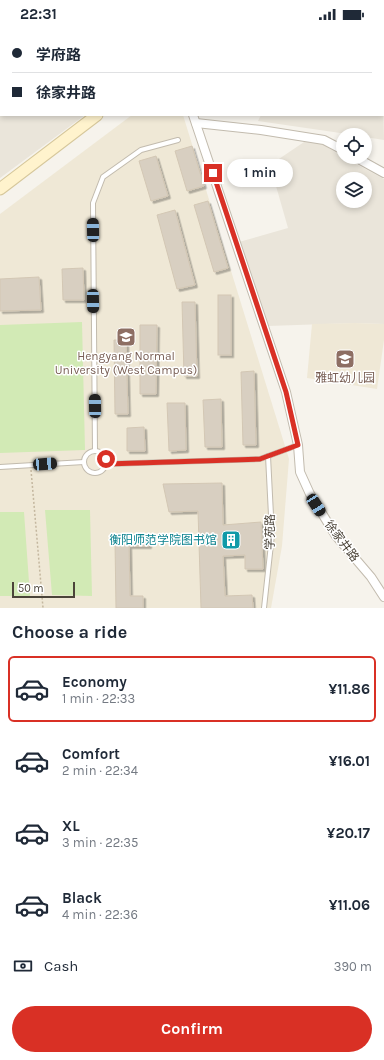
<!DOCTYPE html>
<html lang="en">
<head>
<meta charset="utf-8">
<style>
	body { margin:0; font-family:Karla,"Noto Sans SC",sans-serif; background:#f6f6f7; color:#1f2937; height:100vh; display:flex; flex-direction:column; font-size:15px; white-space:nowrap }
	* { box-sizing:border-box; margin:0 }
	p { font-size:13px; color:#747a83 }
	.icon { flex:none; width:22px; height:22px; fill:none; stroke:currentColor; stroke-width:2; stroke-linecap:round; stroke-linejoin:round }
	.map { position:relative; height:580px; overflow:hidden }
	.details { display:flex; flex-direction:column; background:#fff; flex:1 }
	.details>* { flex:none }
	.hud { position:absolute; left:0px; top:0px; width:384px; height:88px; box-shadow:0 2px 6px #0003; display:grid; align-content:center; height:88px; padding:0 12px; background:#fff }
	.buttons { position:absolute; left:336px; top:100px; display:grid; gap:8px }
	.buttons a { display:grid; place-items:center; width:36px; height:36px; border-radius:50%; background:#fff; box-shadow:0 2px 6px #0003; font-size:20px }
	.scale { position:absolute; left:12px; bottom:10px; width:63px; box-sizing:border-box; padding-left:4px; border:2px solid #4b4439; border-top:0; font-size:11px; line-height:14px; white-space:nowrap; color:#4b4439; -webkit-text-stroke:3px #fff; paint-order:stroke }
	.end { position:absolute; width:18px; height:18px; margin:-9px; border:5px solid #d93025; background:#fff; box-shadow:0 0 0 2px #fff }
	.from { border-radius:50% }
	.bubble { position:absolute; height:28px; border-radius:14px; background:#fff; box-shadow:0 2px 6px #0003; font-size:13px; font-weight:700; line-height:28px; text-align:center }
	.car { position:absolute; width:12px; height:24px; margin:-12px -6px; border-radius:5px; box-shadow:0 0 3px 1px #0007; background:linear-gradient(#222 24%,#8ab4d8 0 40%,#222 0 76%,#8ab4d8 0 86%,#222 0) }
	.hud b { display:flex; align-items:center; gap:14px; height:38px; font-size:15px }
	.hud b+b { border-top:1px solid #e0e1e3 }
	.hud i { width:10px; height:10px; background:#1f2937 }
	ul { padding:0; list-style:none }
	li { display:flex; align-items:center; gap:12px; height:66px; margin:0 8px 6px; padding:0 4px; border:2px solid transparent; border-radius:6px }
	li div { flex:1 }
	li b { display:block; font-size:15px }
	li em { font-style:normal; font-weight:700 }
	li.active { border-color:#d93025 }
	li>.icon { width:36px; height:36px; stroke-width:1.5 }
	h2 { padding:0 12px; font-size:18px; line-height:48px }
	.pay { display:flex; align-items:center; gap:10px; height:44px; padding:0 12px; font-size:15px }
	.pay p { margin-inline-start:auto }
	.primary-button { display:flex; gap:8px; margin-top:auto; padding:8px 12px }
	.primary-button a { flex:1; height:46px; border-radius:24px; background:#d93025; color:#fff; font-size:16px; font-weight:700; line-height:46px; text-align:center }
	.status { display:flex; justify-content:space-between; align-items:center; height:28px; padding:0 20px; background:#fff; direction:ltr }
	.status svg { height:11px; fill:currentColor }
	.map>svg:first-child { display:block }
</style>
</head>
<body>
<div class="status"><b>22:31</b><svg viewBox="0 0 49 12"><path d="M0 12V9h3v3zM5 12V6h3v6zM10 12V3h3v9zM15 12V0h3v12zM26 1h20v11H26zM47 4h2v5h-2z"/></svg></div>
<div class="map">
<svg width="384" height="580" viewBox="0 0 384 580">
	<defs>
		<filter id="shadow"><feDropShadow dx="2.5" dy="2.5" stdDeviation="0" flood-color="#0004"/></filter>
	</defs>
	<rect width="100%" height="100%" fill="#f6f3ec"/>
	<g fill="#eae5da" fill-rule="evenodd">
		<path d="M0 0 102 1H1V87H85L0 150Z"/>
		<path d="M322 0H384V59L383 1Z"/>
		<path d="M383 69 384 112 365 109V107H354L258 93 261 87H383Z"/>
		<path d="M307 112 324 117 343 129 384 151V296L355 295 268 298 239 214 288 200 270 137ZM343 151H365V173H343Z"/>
	</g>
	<g fill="#efe8d6">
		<path d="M132 87H183L289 431 282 518 271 580H0V186Z"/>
		<path d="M355 295 384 296V312L377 361 307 350 312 296Z"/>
	</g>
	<g fill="#d2eab5">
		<path d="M82 294 85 422 0 425V297Z"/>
		<path d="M45 482H90L92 568 52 567Z"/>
		<path d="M0 484H24L30 568H0Z"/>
	</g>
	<g fill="#d8cfc1" stroke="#d3c7b4" filter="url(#shadow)">
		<path d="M192 118 204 158 187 163 175 123Z"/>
		<path d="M156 128 168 168 151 173 139 133Z"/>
		<path d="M208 173 228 240 214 244 194 177Z"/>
		<path d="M175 182 195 257 177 261 157 187Z"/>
		<path d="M83 240 84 272H63L62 241Z"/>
		<path d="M39 249 41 282 0 283V251Z"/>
		<rect x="218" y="267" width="13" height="60"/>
		<path d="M182 274H195L197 348H184Z"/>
		<path d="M140 297H157L156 366H140Z"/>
		<path d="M114 312H126L128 386H115Z"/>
		<path d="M254 343 256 417H243L241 344Z"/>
		<path d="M221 371 222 419H205L203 372Z"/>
		<path d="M167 375H185L186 422 169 423Z"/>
		<path d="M144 399 145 423H127V400Z"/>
		<path d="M222 455 223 497 261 494 263 541H245V527L223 528 225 568 252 567 253 580H201L198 483 169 484 163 456Z"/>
		<path d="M149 509V518H129L130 568H143V580H116L115 514 121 513V510Z"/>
	</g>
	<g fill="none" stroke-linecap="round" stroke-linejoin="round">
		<defs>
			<g id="lane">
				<path d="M95 423 93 175 103 149 141 122 178 112"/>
				<circle cx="95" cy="434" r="11"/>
				<path d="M106 436 260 431 298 417"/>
				<path d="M0 439 84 434"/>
				<path d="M264 580 272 507 268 428"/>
			</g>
			<g id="street">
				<path d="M108 0 109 1"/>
				<path d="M319 0 320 1"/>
				<path d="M383 62H384"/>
				<path d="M193 87 286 364 298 417 300 444 310 466 336 508 371 549 384 569"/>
				<path d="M196 95 261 102 324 112 343 122"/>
				<path d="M355 129 384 145"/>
			</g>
			<g id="secondary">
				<path d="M216 1 218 0"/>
				<path d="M0 161 97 87"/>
			</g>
		</defs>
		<use href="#lane" stroke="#c2bbae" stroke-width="6"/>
		<use href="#street" stroke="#c2bbae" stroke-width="10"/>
		<use href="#secondary" stroke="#d6c79b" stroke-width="13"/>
		<path stroke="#c4b79f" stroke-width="1.5" stroke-dasharray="2 2" stroke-linecap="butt" d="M31 442 43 580"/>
		<use href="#lane" stroke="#fff" stroke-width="4"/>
		<use href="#street" stroke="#fff" stroke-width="8"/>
		<use href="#secondary" stroke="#fff3cd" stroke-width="11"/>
	</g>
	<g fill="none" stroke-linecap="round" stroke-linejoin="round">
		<path stroke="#d93025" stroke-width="5" d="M106 431V436L260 431 298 417 286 364 213 145"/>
	</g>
	<defs>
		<symbol id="university-square" viewBox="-11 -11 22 22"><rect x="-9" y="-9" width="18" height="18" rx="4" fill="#8d6e63" stroke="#fff"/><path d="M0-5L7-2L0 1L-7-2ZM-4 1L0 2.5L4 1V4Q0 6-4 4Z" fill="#fff"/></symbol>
		<symbol id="school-square" viewBox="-11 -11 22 22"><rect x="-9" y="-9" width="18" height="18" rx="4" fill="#8d6e63" stroke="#fff"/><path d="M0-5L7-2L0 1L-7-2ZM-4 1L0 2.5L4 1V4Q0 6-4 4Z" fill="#fff"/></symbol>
		<symbol id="building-square" viewBox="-11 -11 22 22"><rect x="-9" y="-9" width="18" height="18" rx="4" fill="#0f9aa8" stroke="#fff"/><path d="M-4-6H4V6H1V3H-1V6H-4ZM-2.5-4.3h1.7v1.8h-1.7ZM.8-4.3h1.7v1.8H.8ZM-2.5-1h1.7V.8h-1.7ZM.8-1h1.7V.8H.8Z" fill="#fff"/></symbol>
	</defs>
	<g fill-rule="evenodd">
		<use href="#university-square" x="115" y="298" width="22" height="22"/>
		<use href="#school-square" x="334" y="320" width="22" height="22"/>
		<use href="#building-square" x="220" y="501" width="22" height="22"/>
	</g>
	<g text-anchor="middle" stroke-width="3" stroke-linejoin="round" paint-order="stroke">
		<g font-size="12" fill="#785e54" stroke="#fff">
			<text x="126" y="332">Hengyang Normal<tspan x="126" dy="14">University (West Campus)</tspan></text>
			<text x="345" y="354">雅虹幼儿园</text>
		</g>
		<g font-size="12" fill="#4b4439" stroke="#fff">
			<text transform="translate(270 504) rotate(-89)" y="4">学苑路</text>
			<text transform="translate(342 513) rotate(53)" y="4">徐家井路</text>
		</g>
		<g font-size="12" fill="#0d838f" stroke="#fff" text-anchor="end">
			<text x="217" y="516">衡阳师范学院图书馆</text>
		</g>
	</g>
</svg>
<div class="buttons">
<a><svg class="icon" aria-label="locate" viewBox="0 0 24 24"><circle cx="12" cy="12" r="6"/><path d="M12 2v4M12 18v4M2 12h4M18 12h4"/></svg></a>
<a><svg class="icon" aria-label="layers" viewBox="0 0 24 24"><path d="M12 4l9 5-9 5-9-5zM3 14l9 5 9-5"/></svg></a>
</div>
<div class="scale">50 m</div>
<i class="end from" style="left:106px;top:431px"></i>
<i class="end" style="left:213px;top:145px"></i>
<div class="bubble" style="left:227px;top:131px;width:66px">1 min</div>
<i class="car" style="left:93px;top:202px;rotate:359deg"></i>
<i class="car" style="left:93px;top:273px;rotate:179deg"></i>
<i class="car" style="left:95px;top:378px;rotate:359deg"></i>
<i class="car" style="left:45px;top:436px;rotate:86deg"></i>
<i class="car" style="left:316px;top:477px;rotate:147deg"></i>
<div class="hud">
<b><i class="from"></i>学府路</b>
<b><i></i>徐家井路</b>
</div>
</div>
<section class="details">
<h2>Choose a ride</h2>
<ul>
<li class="active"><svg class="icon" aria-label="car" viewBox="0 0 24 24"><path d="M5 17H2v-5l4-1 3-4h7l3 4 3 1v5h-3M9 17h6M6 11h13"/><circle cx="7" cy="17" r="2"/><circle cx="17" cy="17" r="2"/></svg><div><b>Economy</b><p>1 min · 22:33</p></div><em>¥11.86</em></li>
<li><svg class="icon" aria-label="car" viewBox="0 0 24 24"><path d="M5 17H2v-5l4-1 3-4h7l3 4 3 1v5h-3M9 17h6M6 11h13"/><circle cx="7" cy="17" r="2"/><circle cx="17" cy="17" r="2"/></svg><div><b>Comfort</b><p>2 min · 22:34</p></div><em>¥16.01</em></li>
<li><svg class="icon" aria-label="car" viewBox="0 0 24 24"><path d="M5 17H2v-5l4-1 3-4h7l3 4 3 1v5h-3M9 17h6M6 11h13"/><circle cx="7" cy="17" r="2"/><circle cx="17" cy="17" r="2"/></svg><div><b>XL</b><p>3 min · 22:35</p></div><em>¥20.17</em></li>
<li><svg class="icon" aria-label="car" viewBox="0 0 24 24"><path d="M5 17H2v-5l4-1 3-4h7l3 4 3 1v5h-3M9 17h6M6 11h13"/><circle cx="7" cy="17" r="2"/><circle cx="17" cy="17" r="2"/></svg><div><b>Black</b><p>4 min · 22:36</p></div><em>¥11.06</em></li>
</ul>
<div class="pay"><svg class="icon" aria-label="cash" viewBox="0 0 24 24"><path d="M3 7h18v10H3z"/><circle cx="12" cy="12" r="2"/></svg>Cash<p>390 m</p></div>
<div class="primary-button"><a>Confirm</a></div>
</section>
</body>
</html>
